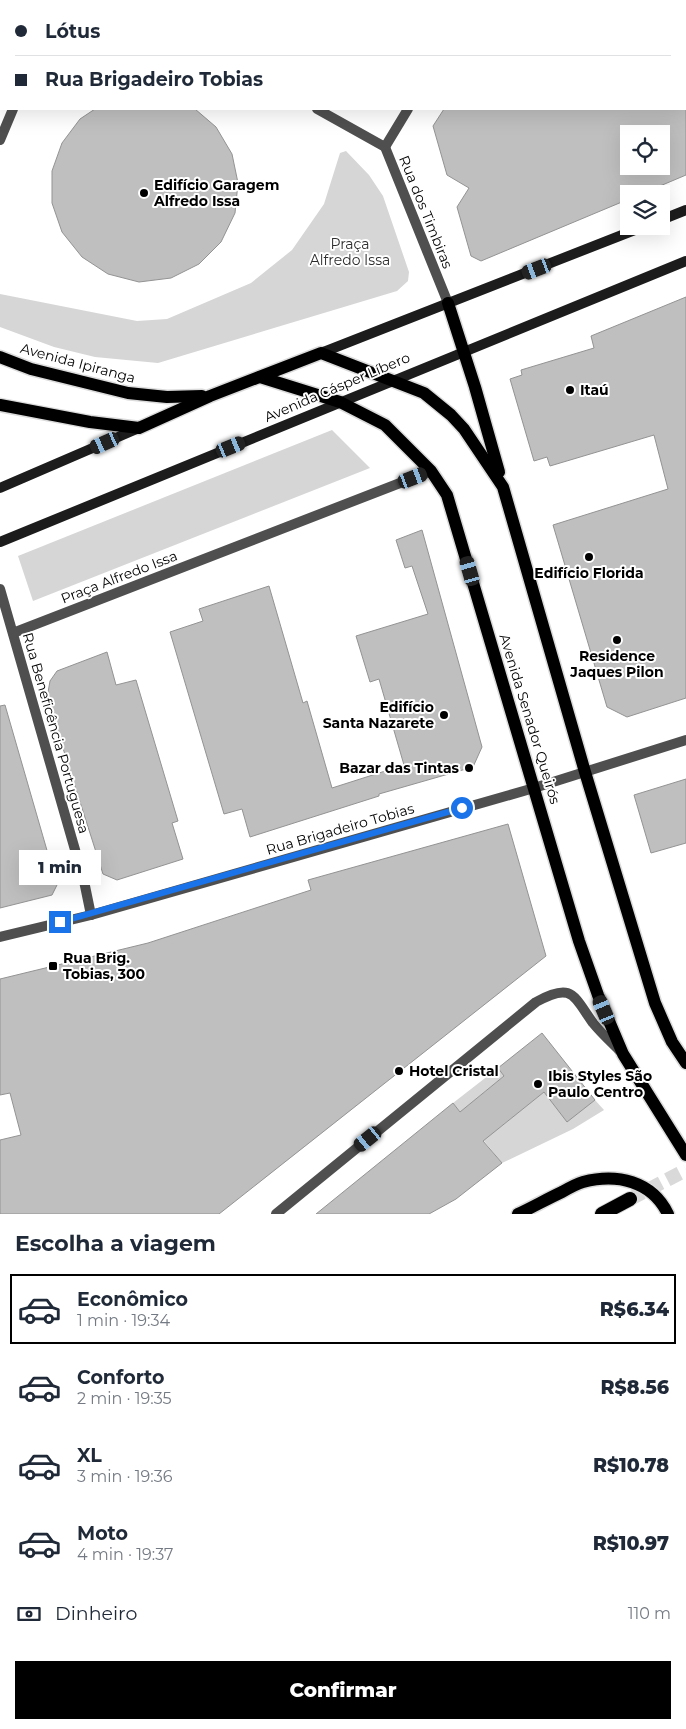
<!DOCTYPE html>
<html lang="pt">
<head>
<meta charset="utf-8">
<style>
	body { margin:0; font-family:Montserrat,sans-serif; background:#f2f2f3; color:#1f2937; height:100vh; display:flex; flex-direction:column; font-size:19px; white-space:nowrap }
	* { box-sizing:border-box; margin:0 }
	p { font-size:16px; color:#747a83 }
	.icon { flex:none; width:28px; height:28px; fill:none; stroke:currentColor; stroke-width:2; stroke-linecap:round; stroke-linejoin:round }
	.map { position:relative; height:1214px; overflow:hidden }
	.drawer { display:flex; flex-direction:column; background:#fff; flex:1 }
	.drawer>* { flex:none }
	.guide { position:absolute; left:0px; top:0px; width:686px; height:110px; box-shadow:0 5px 20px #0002; display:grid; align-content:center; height:110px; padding:0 15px; background:#fff }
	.tools { position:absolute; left:620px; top:125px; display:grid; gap:10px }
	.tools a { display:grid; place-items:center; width:50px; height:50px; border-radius:0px; background:#fff; box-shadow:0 5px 20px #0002; font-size:25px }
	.end { position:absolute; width:22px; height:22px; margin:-11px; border:6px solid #1a73e8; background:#fff; box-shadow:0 0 0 2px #fff }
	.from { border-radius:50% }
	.bubble { position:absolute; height:35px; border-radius:0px; background:#fff; box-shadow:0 5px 20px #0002; font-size:16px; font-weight:800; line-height:35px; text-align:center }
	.car { position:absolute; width:15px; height:30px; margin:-15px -8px; border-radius:6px; box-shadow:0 0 4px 1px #0007; background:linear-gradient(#222 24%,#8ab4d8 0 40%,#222 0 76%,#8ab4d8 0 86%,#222 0) }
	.guide b { display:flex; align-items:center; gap:18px; height:48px; font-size:19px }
	.guide b+b { border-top:1px solid #e0e1e3 }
	.guide i { width:12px; height:12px; background:#1f2937 }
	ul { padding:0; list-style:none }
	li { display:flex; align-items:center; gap:15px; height:70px; margin:0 10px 8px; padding:0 5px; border:2px solid transparent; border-radius:0px }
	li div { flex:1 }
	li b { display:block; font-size:19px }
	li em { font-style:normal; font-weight:800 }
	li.active { border-color:#000 }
	li>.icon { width:45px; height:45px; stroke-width:1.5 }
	h2 { padding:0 15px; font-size:22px; line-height:60px }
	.pay { display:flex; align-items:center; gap:12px; height:55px; padding:0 15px; font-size:19px }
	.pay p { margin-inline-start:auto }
	.cta { display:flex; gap:10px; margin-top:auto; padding:10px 15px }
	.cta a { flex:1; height:58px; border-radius:0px; background:#000; color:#fff; font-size:20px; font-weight:800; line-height:58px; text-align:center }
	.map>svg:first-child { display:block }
</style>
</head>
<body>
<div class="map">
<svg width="686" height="1214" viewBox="0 0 686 1214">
	<rect width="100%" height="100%" fill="#fff"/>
	<g fill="#d6d6d6">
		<path d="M346 151 369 175 383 196 409 272 408 281 397 291 158 363 95 357 54 347 0 327V294L137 321 167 319 251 283 292 250 324 204 340 153Z"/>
		<path d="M332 430 370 468 33 601 18 556Z"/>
		<path d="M498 1068 504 1076 476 1099 499 1128 544 1092 567 1121 595 1100 604 1110 573 1129 502 1163 453 1103Z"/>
	</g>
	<g fill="#bfbfbf" stroke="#939393" fill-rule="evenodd">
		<path d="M95 109H195L216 127 232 154 238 183 235 213 221 242 199 264 171 278 139 282 108 274 82 257 62 232 52 203V171L62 143 80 119Z"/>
		<path d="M444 109H686V175L641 194H629V199L481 261 471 256 457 207 469 188 447 175 433 126ZM629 134H661V166H629Z"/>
		<path d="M686 297V698L627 717 607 707 553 525 668 489 654 435 550 466 547 457 534 461 510 379 522 375 521 370 594 348 591 336Z"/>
		<path d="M422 530 482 747 473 767 379 794V796L250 837 242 809 224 814 170 632 203 621 199 609 269 586 303 703 307 701 332 788 404 765 379 679 370 682 356 636 428 614 412 566 405 568 396 540Z"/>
		<path d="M107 652 116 685 136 680 178 821 172 823 183 859 117 880 103 874 47 698 50 681 57 671Z"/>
		<path d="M5 705 57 885 52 895 0 908V706Z"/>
		<path d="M686 779V843L651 853 634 795Z"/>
		<path d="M508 824 546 956 219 1214H0V1140L21 1135 10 1093 0 1095V979L148 943 311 890 308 880Z"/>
		<path d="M542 1033 595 1100 567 1122 544 1092 483 1141 502 1163 456 1199 429 1214H316L453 1103 460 1112 504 1076 498 1068Z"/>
	</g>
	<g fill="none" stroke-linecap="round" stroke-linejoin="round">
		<path stroke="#d9d9d9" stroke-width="14" stroke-dasharray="14 7" stroke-linecap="butt" d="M630 1199 686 1170"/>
		<defs>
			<g id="primary">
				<path d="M448 303 475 387 499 472"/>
				<path d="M0 357 31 369 128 393 167 397 202 396"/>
				<path d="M260 377 340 402 385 425 431 471 447 495 579 941 598 995 623 1054 686 1155"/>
				<path d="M0 405 90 422 139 428 210 396 321 353 424 393 451 415 464 429 503 487 585 772 655 1003 672 1042 686 1063"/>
				<path d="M518 1214C533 1207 547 1199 562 1192 569 1188 576 1184 583 1182 617 1173 652 1181 668 1214"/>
			</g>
			<path id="trunk" d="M602 1214 630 1199"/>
		</defs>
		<use href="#primary" stroke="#dbdbdb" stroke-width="15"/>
		<use href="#trunk" stroke="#dbdbdb" stroke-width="16"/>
		<g stroke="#4f4f4f" stroke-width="10">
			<path d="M56 1 57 0"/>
			<path d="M0 140 13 109"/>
			<path d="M0 589 84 881 91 915"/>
			<path d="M13 633 431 471"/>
			<path d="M276 1214 536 1002C572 982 573 995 593 1023 601 1033 611 1042 620 1051"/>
		</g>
		<g stroke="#4f4f4f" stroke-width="10">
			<path d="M63 0 66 1"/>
			<path d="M675 0 676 1"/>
			<path d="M474 1 475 0"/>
			<path d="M685 14 686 16"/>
			<path d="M317 109 385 147 448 303"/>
			<path d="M385 147 408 109"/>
			<path d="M0 937 91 915 534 788 686 740"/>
		</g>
		<g stroke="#1c1c1c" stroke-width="10">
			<path d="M661 220 686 210"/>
			<path d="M321 353 645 226"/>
			<path d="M0 488 139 428"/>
			<path d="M0 542 686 261"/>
		</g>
		<use href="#primary" stroke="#000" stroke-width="12"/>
		<use href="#trunk" stroke="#000" stroke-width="14"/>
	</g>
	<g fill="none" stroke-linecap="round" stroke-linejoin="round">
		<path stroke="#1a73e8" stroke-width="6" d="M60 922 462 808"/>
	</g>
	<g fill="#000" stroke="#fff" stroke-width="2">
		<circle cx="144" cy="193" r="5"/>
		<circle cx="570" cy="390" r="5"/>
		<circle cx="589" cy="557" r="5"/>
		<circle cx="617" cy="640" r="5"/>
		<circle cx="444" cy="715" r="5"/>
		<circle cx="469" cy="768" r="5"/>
		<rect x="48" y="961" width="10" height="10" rx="2.5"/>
		<circle cx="399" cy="1071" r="5"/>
		<circle cx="538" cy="1084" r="5"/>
	</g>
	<g text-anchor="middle" stroke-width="4" stroke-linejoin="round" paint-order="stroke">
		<g font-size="14" font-weight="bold" fill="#000" stroke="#fff" text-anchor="start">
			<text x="154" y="190">Edifício Garagem<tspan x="154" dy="16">Alfredo Issa</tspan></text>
			<text x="580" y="395">Itaú</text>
			<text x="589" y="578" text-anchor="middle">Edifício Florida</text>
			<text x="617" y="661" text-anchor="middle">Residence<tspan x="617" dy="16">Jaques Pilon</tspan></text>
			<text x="434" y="712" text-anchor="end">Edifício<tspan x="434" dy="16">Santa Nazarete</tspan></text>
			<text x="459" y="773" text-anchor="end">Bazar das Tintas</text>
			<text x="63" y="963">Rua Brig.<tspan x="63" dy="16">Tobias, 300</tspan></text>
			<text x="409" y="1076">Hotel Cristal</text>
			<text x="548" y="1081">Ibis Styles São<tspan x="548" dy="16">Paulo Centro</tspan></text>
		</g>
		<g font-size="14" fill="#000" stroke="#fff">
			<text transform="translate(426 212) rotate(68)" y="5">Rua dos Timbiras</text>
			<text transform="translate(78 363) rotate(15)" y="5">Avenida Ipiranga</text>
			<text transform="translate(337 387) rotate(-23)" y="5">Avenida Cásper Líbero</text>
			<text transform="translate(119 577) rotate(-21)" y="5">Praça Alfredo Issa</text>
			<text transform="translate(530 719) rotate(73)" y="5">Avenida Senador Queirós</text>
			<text transform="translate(56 733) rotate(74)" y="5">Rua Beneficência Portuguesa</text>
			<text transform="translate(340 829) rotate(-16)" y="5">Rua Brigadeiro Tobias</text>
		</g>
		<g font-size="14" fill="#2d2d2d" stroke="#fff">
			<text x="350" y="249">Praça<tspan x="350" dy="16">Alfredo Issa</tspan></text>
		</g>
	</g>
</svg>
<div class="tools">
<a><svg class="icon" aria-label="locate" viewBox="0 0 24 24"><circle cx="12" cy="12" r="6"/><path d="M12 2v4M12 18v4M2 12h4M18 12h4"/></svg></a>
<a><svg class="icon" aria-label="layers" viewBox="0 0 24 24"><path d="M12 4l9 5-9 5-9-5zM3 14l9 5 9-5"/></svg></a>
</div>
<i class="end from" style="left:462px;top:808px"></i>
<i class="end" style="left:60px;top:922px"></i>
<div class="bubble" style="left:19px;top:850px;width:82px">1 min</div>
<i class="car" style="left:537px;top:269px;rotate:249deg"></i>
<i class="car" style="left:105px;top:443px;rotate:246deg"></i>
<i class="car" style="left:231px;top:447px;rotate:68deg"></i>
<i class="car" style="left:413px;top:478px;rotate:69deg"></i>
<i class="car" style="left:470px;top:571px;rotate:344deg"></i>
<i class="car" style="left:604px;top:1010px;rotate:337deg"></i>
<i class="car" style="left:368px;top:1139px;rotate:231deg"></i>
<div class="guide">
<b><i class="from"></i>Lótus</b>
<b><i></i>Rua Brigadeiro Tobias</b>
</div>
</div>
<section class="drawer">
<h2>Escolha a viagem</h2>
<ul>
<li class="active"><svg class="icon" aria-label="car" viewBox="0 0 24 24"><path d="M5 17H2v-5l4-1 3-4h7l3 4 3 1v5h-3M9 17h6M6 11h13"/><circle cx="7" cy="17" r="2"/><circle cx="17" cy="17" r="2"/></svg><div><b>Econômico</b><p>1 min · 19:34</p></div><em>R$6.34</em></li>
<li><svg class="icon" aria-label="car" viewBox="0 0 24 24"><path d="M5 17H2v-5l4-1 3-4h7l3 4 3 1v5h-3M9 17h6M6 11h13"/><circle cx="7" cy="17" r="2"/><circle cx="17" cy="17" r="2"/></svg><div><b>Conforto</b><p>2 min · 19:35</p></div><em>R$8.56</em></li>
<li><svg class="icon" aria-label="car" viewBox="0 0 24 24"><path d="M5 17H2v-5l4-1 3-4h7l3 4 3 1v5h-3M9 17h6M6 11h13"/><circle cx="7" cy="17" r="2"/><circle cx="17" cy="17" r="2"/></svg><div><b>XL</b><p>3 min · 19:36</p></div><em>R$10.78</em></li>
<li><svg class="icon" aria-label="car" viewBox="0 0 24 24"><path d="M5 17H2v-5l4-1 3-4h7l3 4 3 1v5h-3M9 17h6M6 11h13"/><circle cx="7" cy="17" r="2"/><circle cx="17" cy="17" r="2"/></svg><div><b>Moto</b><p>4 min · 19:37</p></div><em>R$10.97</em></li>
</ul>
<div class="pay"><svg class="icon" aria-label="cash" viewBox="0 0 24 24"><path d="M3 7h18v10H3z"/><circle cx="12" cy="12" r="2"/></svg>Dinheiro<p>110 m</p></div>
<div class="cta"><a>Confirmar</a></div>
</section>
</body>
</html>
